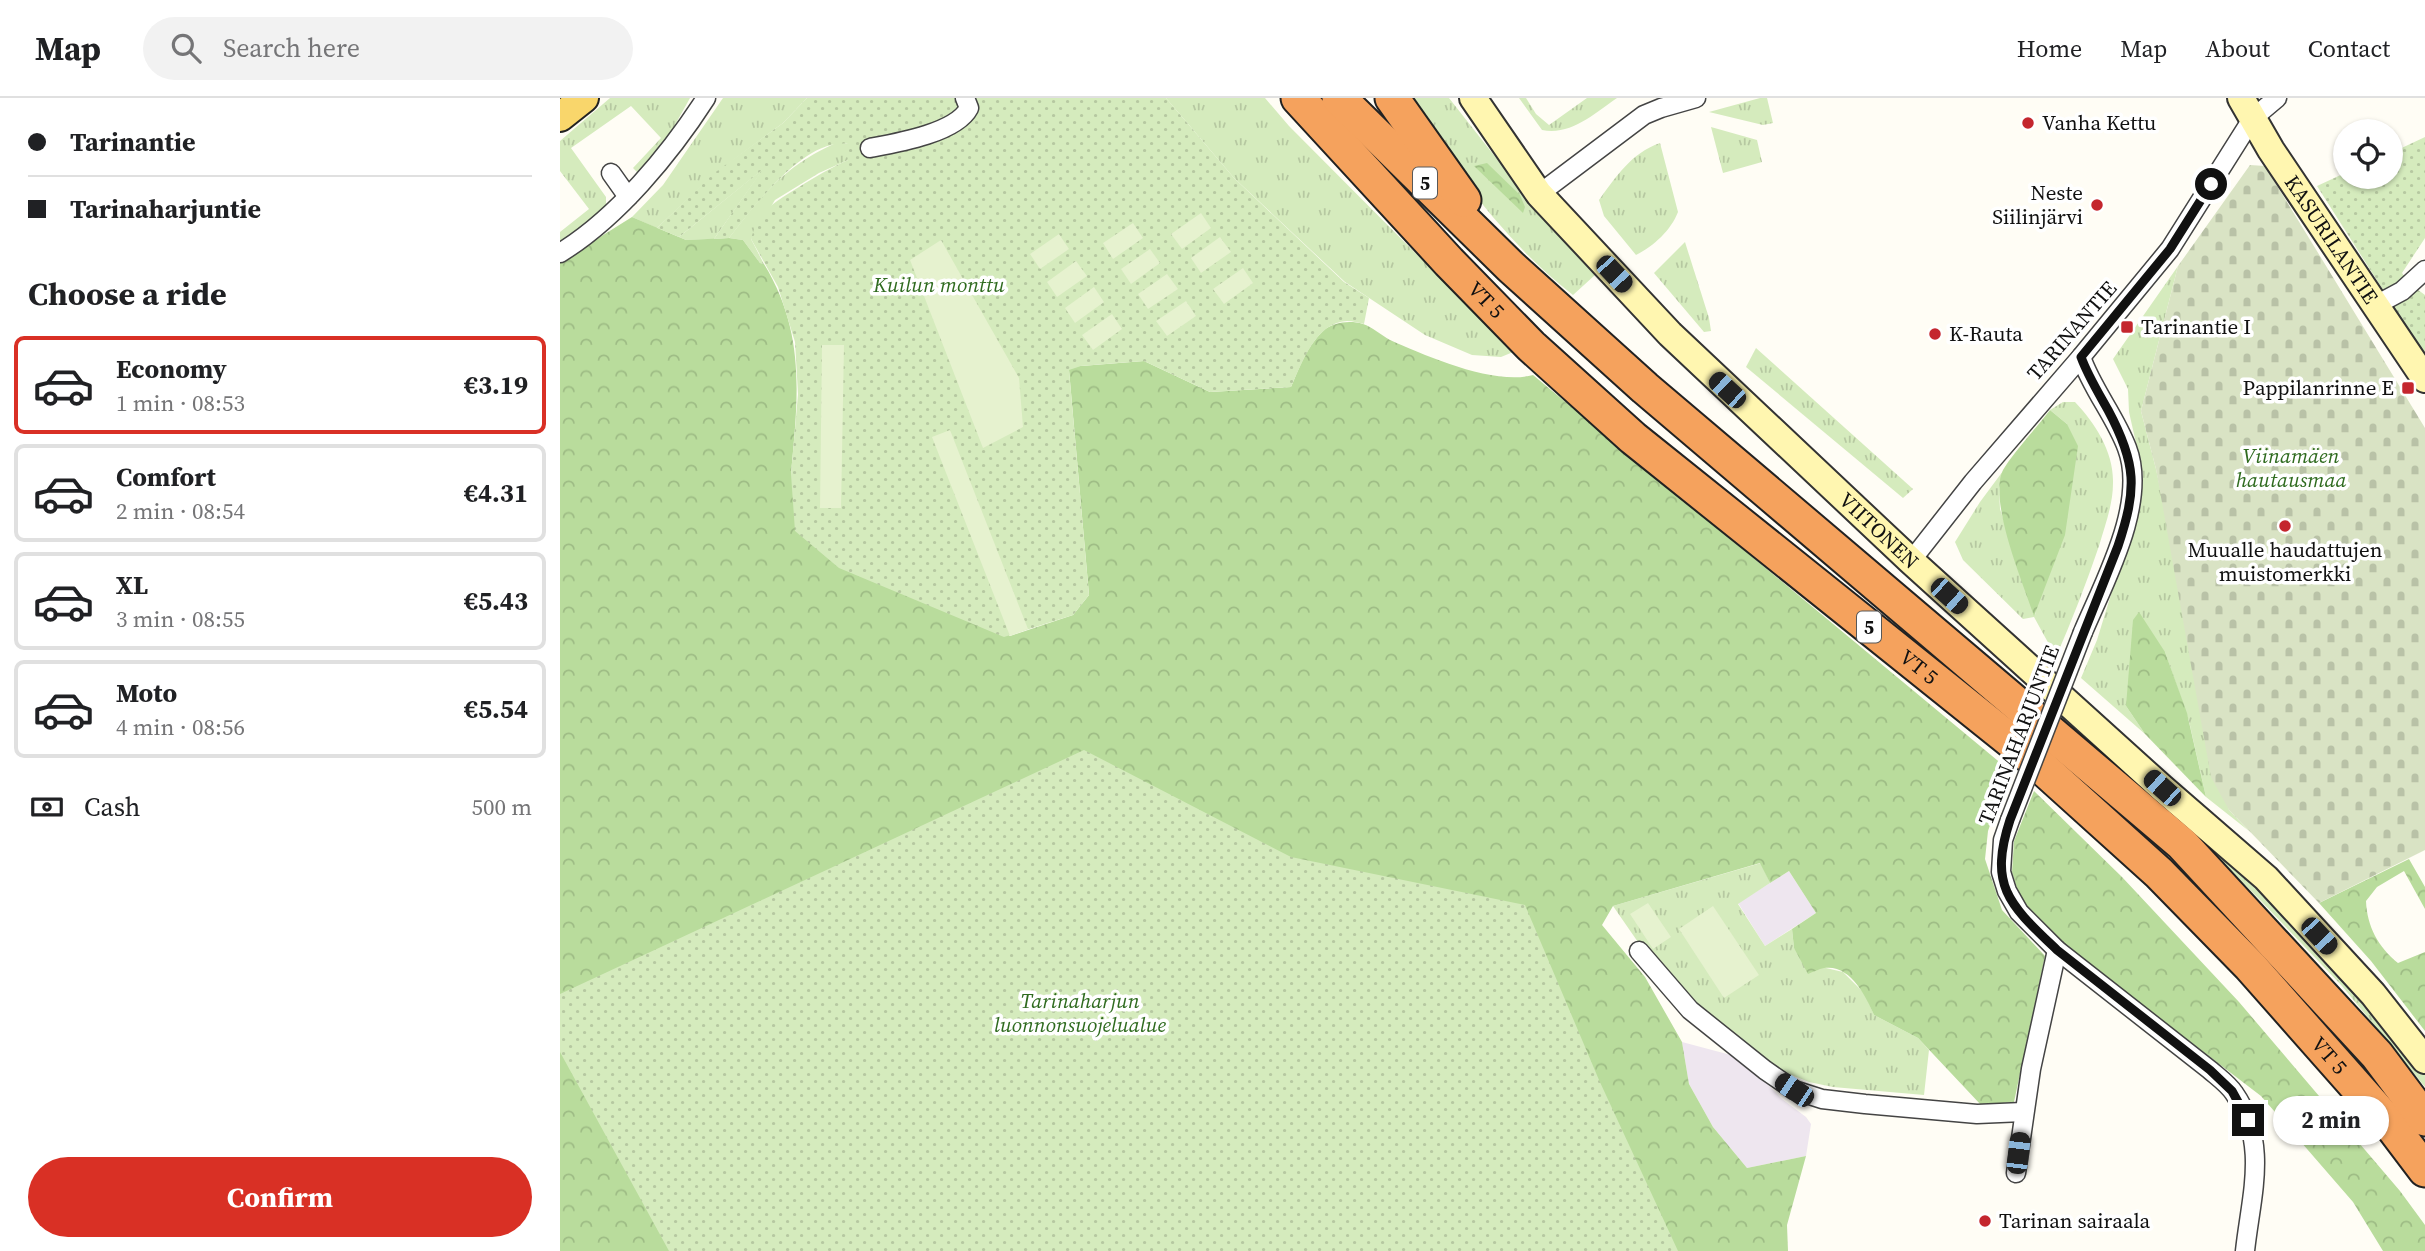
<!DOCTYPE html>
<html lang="en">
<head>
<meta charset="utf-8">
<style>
	body { margin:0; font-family:"Source Serif 4",serif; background:#f2f2f2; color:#202124; height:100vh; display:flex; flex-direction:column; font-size:26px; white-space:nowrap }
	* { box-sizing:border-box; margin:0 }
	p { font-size:23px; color:#757577 }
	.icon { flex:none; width:38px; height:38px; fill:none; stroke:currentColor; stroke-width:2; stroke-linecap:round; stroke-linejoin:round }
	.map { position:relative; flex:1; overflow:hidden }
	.side { display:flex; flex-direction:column; background:#fff; width:560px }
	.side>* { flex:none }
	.hud { display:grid; align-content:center; height:154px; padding:0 28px; background:#fff }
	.buttons { position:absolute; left:1773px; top:21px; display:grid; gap:14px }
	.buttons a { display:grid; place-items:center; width:70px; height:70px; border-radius:50%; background:#fff; box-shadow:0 2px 5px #0004; font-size:35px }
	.end { position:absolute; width:32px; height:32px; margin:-16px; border:9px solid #111; background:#fff; box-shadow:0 0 0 4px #fff }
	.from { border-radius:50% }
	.bubble { position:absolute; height:49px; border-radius:24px; background:#fff; box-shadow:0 2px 5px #0004; font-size:23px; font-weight:700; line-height:49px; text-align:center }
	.car { position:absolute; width:21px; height:42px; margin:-21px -10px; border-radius:9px; box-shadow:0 0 5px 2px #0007; background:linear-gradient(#222 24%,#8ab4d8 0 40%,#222 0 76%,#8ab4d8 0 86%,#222 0) }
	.hud b { display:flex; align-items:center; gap:24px; height:66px; font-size:26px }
	.hud b+b { border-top:2px solid #e0e0e0 }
	.hud i { width:18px; height:18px; background:#202124 }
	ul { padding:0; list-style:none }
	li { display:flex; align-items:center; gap:21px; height:98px; margin:0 14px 10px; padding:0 14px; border:4px solid #e0e0e0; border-radius:10px }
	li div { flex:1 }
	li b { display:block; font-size:26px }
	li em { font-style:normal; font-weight:700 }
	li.current { border-color:#d93025 }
	li>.icon { width:63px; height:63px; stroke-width:1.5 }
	h2 { padding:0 28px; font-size:32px; line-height:84px }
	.pay { display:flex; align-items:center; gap:18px; height:77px; padding:0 28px; font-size:26px }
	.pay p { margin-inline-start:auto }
	.primary-button { display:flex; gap:14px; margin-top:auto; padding:14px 28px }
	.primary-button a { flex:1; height:80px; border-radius:42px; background:#d93025; color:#fff; font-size:28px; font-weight:700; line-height:80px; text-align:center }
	header { display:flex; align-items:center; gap:42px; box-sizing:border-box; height:98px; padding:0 35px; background:#fff; border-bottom:2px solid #e0e0e0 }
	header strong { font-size:33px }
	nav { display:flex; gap:38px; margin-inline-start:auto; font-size:24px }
	.search { width:490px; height:63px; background:#f2f2f2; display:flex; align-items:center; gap:18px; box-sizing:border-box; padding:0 24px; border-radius:38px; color:#757577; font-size:26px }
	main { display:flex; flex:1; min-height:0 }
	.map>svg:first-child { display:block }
</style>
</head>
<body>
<header>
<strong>Map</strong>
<div class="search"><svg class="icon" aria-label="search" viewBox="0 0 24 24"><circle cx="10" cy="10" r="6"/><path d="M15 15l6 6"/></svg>Search here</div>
<nav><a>Home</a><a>Map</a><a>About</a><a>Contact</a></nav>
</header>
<main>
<section class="side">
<div class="hud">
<b><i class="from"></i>Tarinantie</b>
<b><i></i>Tarinaharjuntie</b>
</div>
<h2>Choose a ride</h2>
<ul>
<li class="current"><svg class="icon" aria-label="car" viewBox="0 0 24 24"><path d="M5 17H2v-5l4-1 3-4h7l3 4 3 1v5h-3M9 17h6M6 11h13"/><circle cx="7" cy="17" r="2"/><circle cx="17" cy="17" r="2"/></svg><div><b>Economy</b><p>1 min · 08:53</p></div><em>€3.19</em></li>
<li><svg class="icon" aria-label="car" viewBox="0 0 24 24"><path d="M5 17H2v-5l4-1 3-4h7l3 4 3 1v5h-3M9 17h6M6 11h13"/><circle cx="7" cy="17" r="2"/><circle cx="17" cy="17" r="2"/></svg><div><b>Comfort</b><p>2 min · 08:54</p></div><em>€4.31</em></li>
<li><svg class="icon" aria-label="car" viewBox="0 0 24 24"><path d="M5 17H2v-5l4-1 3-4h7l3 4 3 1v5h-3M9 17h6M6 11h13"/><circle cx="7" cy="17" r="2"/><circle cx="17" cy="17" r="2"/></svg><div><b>XL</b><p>3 min · 08:55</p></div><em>€5.43</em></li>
<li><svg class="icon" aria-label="car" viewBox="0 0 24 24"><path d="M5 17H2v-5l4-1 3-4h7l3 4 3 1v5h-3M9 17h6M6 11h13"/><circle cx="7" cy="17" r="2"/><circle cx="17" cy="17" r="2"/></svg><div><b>Moto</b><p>4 min · 08:56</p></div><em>€5.54</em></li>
</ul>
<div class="pay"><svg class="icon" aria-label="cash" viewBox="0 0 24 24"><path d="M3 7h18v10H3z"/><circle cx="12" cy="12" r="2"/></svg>Cash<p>500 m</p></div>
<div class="primary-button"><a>Confirm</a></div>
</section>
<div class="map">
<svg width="1865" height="1153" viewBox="0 0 1865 1153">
	<defs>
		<pattern id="grass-tufts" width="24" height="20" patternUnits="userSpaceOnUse" patternTransform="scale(1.75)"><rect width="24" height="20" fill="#d5ebbd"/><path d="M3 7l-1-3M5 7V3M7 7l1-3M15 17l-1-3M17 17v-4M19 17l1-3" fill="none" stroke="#b6c8a1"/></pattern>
		<pattern id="forest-crowns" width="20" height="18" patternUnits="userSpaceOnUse" patternTransform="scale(1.75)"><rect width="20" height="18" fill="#b9dc9c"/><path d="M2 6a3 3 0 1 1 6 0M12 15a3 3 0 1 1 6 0" fill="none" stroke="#9ebc85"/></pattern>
		<pattern id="cemetery-stones" width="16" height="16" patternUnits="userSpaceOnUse" patternTransform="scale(1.75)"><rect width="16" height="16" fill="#d9e3c4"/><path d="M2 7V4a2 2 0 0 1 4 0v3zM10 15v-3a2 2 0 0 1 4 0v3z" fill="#b9c2a7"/></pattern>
		<pattern id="park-dots" width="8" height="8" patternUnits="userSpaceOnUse" patternTransform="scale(1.75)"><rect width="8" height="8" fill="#d5ebbd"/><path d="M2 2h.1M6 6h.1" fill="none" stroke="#b6c8a1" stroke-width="1.8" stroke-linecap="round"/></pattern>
	</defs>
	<rect width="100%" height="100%" fill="#fffdf5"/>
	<g fill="#eee6ef">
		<path d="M1229 773 1256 815 1205 848 1178 805Z"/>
		<path d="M1122 944 1182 960 1222 1001 1246 1019 1251 1026 1246 1058 1187 1070 1153 1029 1129 986Z"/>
	</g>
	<g fill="url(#grass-tufts)">
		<path d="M50 0H130L106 43 79 76 73 70 101 40 71 8 11 50 46 99V109L0 149V134L29 111 0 73V43Z"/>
		<path d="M163 0H247L223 25 153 77 97 130 72 119 103 87Z"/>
		<path d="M606 0H705L729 28 919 219 958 252 941 259 912 257 865 237 785 184 674 80Z"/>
		<path d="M843 0H889L955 84 1035 177 1013 197C944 144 894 70 843 0Z"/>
		<path d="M959 0H966L976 16 989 27 1027 0H1057C1035 15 1011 38 982 32Z"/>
		<path d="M1200 0H1207L1213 25 1203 27 1149 14Z"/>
		<path d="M1151 29 1197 42 1202 64 1163 75Z"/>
		<path d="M278 44 288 46V62L259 75 215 102 191 141 204 166 200 165 183 142 169 140C204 95 224 68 278 44Z"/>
		<path d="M1100 45 1118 114C1111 132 1094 148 1076 157L1044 118 1039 102C1056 79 1071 55 1100 45Z"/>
		<path d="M204 70 154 141 126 142 119 139Z"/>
		<path d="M1125 144 1149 220 1151 233 1144 234 1094 175Z"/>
		<path d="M1618 168 1581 313 1596 371 1669 712 1689 733 1646 699 1629 623 1605 554 1566 608 1585 636 1521 580 1537 542 1565 451 1579 413 1583 376 1569 314 1568 291 1553 261Z"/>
		<path d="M1196 250 1353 391 1343 400 1186 269Z"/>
		<path d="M1503 304H1515C1535 325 1554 354 1553 385 1553 407 1545 427 1539 448 1526 486 1512 522 1496 559L1474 519 1463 521 1403 462 1395 444 1420 404 1443 373 1439 392 1440 411 1475 517 1507 326 1490 312Z"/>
		<path d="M1507 615 1665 755 1742 836 1865 974V989L1782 888 1701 803 1641 743 1504 621Z"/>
		<path d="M1201 765 1210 785 1178 806 1205 848 1232 831 1234 850 1266 870 1283 874 1305 896 1314 917 1358 940 1369 952 1364 997 1273 989 1249 984 1194 962 1130 912 1080 847 1053 808Z"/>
	</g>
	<g fill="url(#forest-crowns)">
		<path d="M927 65 960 97 965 109 963 115 914 68Z"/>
		<path d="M72 119 126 142 169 140 183 142 200 165 204 166C246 235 238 299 231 376L450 538 513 517 529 497 509 272 463 207 521 268 584 263 650 294 731 289C739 270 747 248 763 233 773 224 790 222 803 226 812 229 821 237 830 242 866 258 935 288 973 277L1449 672 1428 733 1425 761 1442 812 1485 858 1454 1004 1421 1007 1358 940 1314 917C1306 898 1290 866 1264 870 1259 871 1253 874 1248 876L1234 850 1232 831 1256 815 1229 773 1210 785 1200 765 1053 808 1042 827 1085 879 1122 944 1129 986 1153 1029 1187 1070 1246 1058 1227 1127 1228 1153H0V164Z"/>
		<path d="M1490 312 1507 326 1518 348 1505 437 1474 518C1463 485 1428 403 1443 372 1452 356 1478 328 1490 312Z"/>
		<path d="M1579 514 1605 554 1627 615 1646 699 1585 636 1566 608 1573 522Z"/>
		<path d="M1474 693 1562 779 1679 904 1840 1093 1865 1127V1153H1823L1793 1104 1701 998 1518 858 1479 825 1460 800 1452 774 1454 743Z"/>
		<path d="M1849 761 1865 789V811L1844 773 1817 789 1806 803C1807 828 1818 849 1838 865L1865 854V933L1811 863 1759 805Z"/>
	</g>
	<path fill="url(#cemetery-stones)" d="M1690 67 1705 68 1865 330V752L1759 805 1669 712 1651 679 1596 371 1581 313 1618 168Z"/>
	<g fill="url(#park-dots)">
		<path d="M247 0H606L674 80 784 184 809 200 804 226C799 225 793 223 787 223 756 224 742 265 731 289L650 294 584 263 521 268 509 272 529 497 513 517 444 539 279 470 235 433 231 376 238 296 235 244 218 189 191 141C200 110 214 105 239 89 255 79 270 70 288 62V46C245 39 193 110 169 140L154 141 202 72 119 139 97 130 153 76 223 25Z"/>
		<path d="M1865 39V140L1842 175 1850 186 1865 197V258L1757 88 1785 75V79H1830L1831 55Z"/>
		<path d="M524 652 731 759 965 807 1039 982 1118 1153H109L0 954V896Z"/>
	</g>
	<g fill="#e6f2cf">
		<path d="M641 115 651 130 622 151 611 136Z"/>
		<path d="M573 125 583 140 553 161 543 145Z"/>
		<path d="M499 136 509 151 480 171 470 156Z"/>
		<path d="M660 139 671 154 641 175 631 160Z"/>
		<path d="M381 142 459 280 463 329 423 350 350 162Z"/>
		<path d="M590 151 600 165 571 186 561 171Z"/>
		<path d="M516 163 527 178 497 199 487 184Z"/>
		<path d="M683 170 693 185 664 206 653 191Z"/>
		<path d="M607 176 618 191 588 211 578 196Z"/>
		<path d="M534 189 544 204 515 225 505 210Z"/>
		<path d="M626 203 636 218 607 238 596 223Z"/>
		<path d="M552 216 562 231 533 252 522 237Z"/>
		<path d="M262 247H284L281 410H260Z"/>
		<path d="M390 332 468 531 450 538 372 339Z"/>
		<path d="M1088 805 1111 839 1093 851 1070 816Z"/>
		<path d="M1153 808 1199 877 1164 900 1119 831Z"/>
	</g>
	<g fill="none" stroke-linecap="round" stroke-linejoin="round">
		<defs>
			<g id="street">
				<path d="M310 50C337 45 396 35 409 10L405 0"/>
				<path d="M51 75 68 99"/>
				<path d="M979 96 1084 17 1101 10 1136 0"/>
				<path d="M0 155C57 120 110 56 146 0"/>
				<path d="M1816 207 1842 193 1865 172"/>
				<path d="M1521 259C1532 291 1555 318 1567 350 1588 405 1544 484 1523 534"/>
				<path d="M1351 463 1413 384 1521 259 1610 151 1692 21 1717 0"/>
				<path d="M1450 722 1443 742 1441 774 1447 793 1459 814 1497 852 1650 972C1658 979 1668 986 1674 995 1709 1045 1691 1097 1685 1153"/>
				<path d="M1079 853 1130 912 1205 972 1234 992 1262 1001 1305 1006 1417 1016 1463 1014"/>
				<path d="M1456 1075 1471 971 1497 852"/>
			</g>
			<g id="secondary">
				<path id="s1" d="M913 0 979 96 1110 236 1351 463 1602 690 1706 780 1813 896 1865 962"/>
				<path id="s2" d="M1681 0 1711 52 1865 281"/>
			</g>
			<path id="primary" d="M0 19 24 0"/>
			<g id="highway">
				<path id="s3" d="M738 0 889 164 971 248 1073 340 1466 655 1599 775 1690 868 1834 1031 1865 1072"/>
				<path d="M779 0 951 169 1085 290 1622 746 1817 957 1865 1021"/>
				<path d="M832 0 904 102"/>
			</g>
		</defs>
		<use href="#street" stroke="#444" stroke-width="21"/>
		<use href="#secondary" stroke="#333" stroke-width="30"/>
		<use href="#primary" stroke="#222" stroke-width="32"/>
		<use href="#highway" stroke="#222" stroke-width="37"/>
		<use href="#street" stroke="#fff" stroke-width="18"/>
		<use href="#secondary" stroke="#fff6b0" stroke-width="26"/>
		<use href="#primary" stroke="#f9d66b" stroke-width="28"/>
		<use href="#highway" stroke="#f5a25d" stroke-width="33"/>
		<defs>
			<path id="street-bridge" d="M1450 722 1523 534"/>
		</defs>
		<use href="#street-bridge" stroke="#444" stroke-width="21" stroke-linecap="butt"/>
		<use href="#street-bridge" stroke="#fff" stroke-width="18"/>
	</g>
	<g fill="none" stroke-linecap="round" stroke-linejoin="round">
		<path stroke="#111" stroke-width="9" d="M1651 86 1610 151 1521 259C1528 278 1538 294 1548 312 1577 366 1577 391 1558 448L1450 722C1428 789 1450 807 1497 852L1650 972 1672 993 1688 1022"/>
	</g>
	<g fill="#c4262e" stroke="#fff" stroke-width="2.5">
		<circle cx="1468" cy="25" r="7"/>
		<circle cx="1537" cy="107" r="7"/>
		<rect x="1560" y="222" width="14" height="14" rx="3.5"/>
		<circle cx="1375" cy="236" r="7"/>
		<rect x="1841" y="283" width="14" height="14" rx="3.5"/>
		<circle cx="1725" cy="428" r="7"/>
		<circle cx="1425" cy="1123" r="7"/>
	</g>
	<g text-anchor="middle" stroke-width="7" stroke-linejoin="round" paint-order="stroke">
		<g fill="#fff" stroke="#585858" stroke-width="2">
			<rect x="853" y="69.5" width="24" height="31" rx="5"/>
			<rect x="1297" y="513.5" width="24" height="31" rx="5"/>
		</g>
		<g font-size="19" font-weight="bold" fill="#111">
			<text x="865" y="92">5</text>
			<text x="1309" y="536">5</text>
		</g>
		<g font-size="21" fill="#111" stroke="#fff" text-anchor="start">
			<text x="1482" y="32">Vanha Kettu</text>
			<text x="1523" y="102" text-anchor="end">Neste<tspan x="1523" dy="24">Siilinjärvi</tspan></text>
			<text x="1581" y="236">Tarinantie I</text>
			<text x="1389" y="243">K-Rauta</text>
			<text x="1834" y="297" text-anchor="end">Pappilanrinne E</text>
			<text x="1725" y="459" text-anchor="middle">Muualle haudattujen<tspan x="1725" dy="24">muistomerkki</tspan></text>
			<text x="1439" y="1130">Tarinan sairaala</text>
		</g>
		<g font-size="21" fill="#111" stroke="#fff">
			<text dy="7" stroke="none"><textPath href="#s2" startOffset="168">KASURILANTIE</textPath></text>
			<text dy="7" stroke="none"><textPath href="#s3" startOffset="276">VT 5</textPath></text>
			<text transform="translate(1512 233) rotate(-49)" y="7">TARINANTIE</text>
			<text dy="7" stroke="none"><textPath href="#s1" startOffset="595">VIITONEN</textPath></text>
			<text dy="7" stroke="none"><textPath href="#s3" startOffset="844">VT 5</textPath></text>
			<text transform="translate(1459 637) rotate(-69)" y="7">TARINAHARJUNTIE</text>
			<text dy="7" stroke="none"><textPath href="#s3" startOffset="1410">VT 5</textPath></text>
		</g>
		<g font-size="21" font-style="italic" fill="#2f6b1f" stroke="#fff">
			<text x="379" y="194">Kuilun monttu</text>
			<text x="1731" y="365">Viinamäen<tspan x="1731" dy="24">hautausmaa</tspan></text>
			<text x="520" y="910">Tarinaharjun<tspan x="520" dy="24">luonnonsuojelualue</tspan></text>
		</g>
	</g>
</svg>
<div class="buttons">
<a><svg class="icon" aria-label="locate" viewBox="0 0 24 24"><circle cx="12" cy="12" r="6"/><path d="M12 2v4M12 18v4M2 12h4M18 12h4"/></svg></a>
</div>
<i class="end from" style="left:1651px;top:86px"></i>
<i class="end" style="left:1688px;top:1022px"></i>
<div class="bubble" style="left:1713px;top:998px;width:116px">2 min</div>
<i class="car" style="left:1054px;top:176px;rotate:137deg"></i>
<i class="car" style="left:1167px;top:292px;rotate:313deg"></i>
<i class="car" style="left:1389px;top:498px;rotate:132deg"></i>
<i class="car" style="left:1602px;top:690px;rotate:312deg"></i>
<i class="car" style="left:1759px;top:838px;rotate:137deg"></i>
<i class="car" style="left:1234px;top:992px;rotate:304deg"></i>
<i class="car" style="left:1458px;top:1055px;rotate:7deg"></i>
</div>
</main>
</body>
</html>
